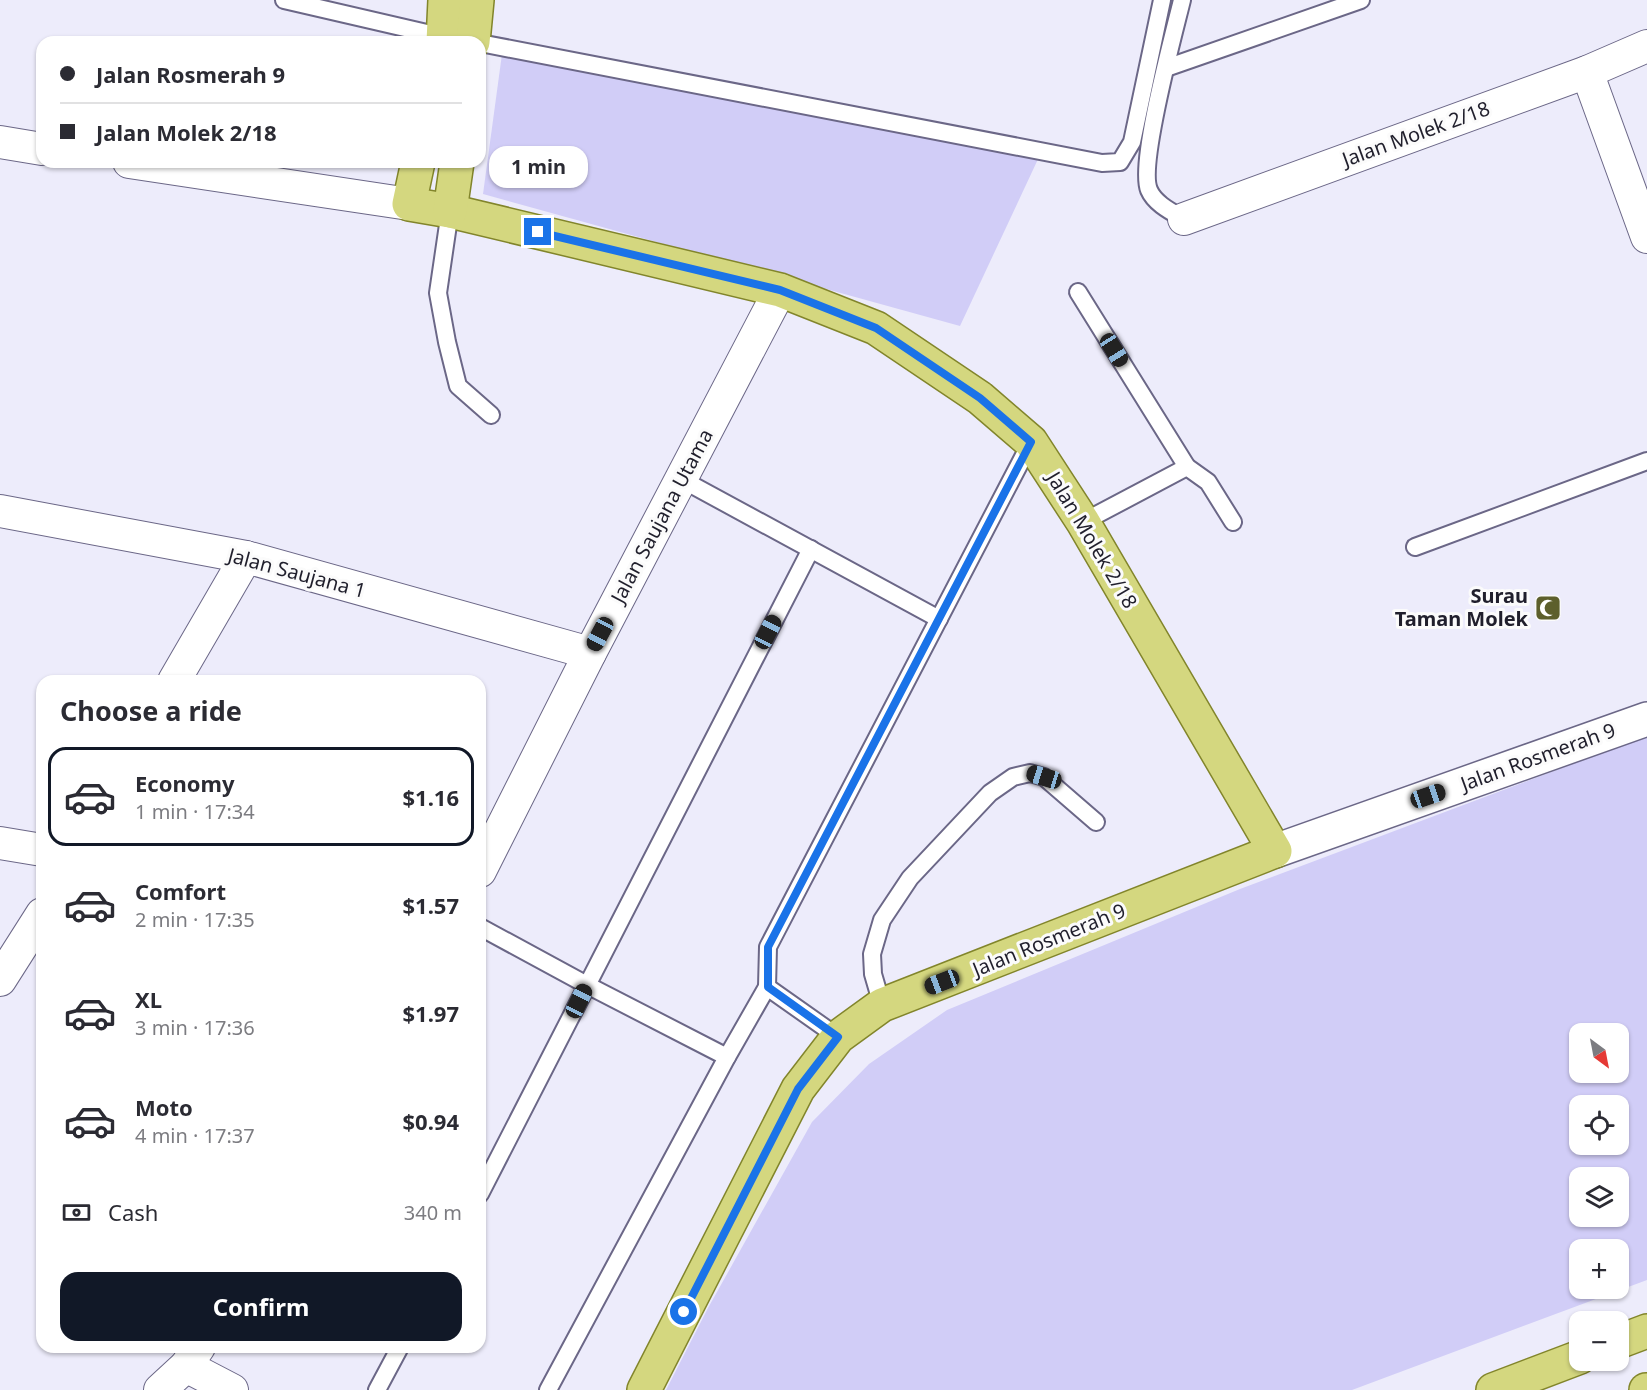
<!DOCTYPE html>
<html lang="en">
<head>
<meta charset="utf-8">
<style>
	body { margin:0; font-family:"Noto Sans",sans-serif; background:#f2f2f3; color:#2b2b33; height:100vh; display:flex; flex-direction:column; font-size:22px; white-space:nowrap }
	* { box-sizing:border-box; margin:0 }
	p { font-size:20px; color:#7c7c81 }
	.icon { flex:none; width:33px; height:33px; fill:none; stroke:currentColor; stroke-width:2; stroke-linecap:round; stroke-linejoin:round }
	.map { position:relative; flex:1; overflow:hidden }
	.panel { position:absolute; left:36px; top:675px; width:450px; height:678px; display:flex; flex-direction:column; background:#fff; border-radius:18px; box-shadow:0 2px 4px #0004 }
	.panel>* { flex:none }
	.banner { position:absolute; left:36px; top:36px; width:450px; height:132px; border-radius:18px; box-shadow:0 2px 4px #0004; display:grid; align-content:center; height:132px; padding:0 24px; background:#fff }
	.needle { width:39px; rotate:148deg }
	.controls { position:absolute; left:1569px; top:1023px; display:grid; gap:12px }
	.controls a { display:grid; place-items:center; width:60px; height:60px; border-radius:12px; background:#fff; box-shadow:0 2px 4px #0004; font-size:30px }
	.end { position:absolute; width:27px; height:27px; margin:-14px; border:8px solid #1a73e8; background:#fff; box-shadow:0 0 0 3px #fff }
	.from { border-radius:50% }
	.bubble { position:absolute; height:42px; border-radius:18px; background:#fff; box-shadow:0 2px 4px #0004; font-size:20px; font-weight:700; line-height:42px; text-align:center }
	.car { position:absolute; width:18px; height:36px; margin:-18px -9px; border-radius:8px; box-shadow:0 0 4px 2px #0007; background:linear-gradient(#222 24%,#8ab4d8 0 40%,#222 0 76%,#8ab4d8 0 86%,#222 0) }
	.banner b { display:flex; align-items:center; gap:21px; height:57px; font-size:22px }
	.banner b+b { border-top:2px solid #e1e1e2 }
	.banner i { width:15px; height:15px; background:#2b2b33 }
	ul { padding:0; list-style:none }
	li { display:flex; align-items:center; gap:18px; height:99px; margin:0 12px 9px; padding:0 12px; border:3px solid transparent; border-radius:18px }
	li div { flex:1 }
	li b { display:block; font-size:22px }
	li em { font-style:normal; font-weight:700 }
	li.on { border-color:#111827 }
	li>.icon { width:54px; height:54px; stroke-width:1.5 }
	h2 { padding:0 24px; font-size:27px; line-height:72px }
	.pay { display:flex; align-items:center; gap:15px; height:66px; padding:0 24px; font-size:22px }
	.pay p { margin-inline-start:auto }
	.cta { display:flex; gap:12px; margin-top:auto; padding:12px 24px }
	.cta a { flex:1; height:69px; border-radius:18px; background:#111827; color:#fff; font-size:24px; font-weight:700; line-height:69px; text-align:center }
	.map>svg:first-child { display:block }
</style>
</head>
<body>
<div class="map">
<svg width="1647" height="1390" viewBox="0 0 1647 1390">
	<rect width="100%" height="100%" fill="#edecfb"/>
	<g fill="#d1cdf7" fill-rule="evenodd">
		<path d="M502 54 1039 157 960 326 483 194Z"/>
		<path d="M1647 736V1280L1352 1390H666L708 1308 812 1122 869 1064 947 1010 1240 889ZM1580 1034H1618V1072H1580ZM1580 1106H1618V1144H1580ZM1580 1178H1618V1216H1580ZM1580 1250H1618V1288H1580Z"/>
	</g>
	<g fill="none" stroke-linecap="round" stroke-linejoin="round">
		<defs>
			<g id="service">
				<path d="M284 0 444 37"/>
				<path d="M1182 0C1174 33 1138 164 1149 190 1155 204 1172 212 1184 219"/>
				<path d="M480 43 1102 163 1120 162 1132 142 1162 0"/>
				<path d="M1166 68 1361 0"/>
				<path d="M450 211 438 293 447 342 458 386 491 415"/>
				<path d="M1078 292 1187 467"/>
				<path d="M681 479 939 619"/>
				<path d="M1083 522 1187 467 1208 482 1233 522"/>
				<path d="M1415 547 1647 461"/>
				<path d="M480 927 587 985 727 1057"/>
				<path d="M882 1005 873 974 872 954 882 920 910 878 990 793 1013 777 1030 773 1044 777 1096 822"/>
				<path d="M838 1037 767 987 768 947 1031 442"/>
				<path d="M480 1194 811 549"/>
				<path d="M377 1390 400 1347"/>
				<path d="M548 1390 727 1057 767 987"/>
			</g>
			<g id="minor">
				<path d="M1587 72 1647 237"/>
				<path d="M0 142 42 149"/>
				<path d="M129 162 409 204"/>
				<path d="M1184 219 1587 72 1647 46"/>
				<path d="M0 511 246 557 590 653"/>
				<path d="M174 681 246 557"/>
				<path d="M0 843 42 850"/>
				<path d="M480 871 590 653 780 290"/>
				<path d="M0 980 42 914"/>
				<path d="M186 1366 232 1390"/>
				<path d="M160 1390 186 1366 199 1347"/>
			</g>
			<path id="tertiary" d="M1275 851 1647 719"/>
			<g id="primary">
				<path d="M443 42 445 0"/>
				<path d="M473 42 477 0"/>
				<path d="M418 162 409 204 450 211 780 290 876 328 980 398 1031 442 1083 522 1275 851 882 1005 838 1037 798 1089 644 1390"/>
				<path d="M450 211 457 162"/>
				<path d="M1618 1342 1647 1331"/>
				<path d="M1493 1390 1580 1357"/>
				<path d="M1646 1390H1647"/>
			</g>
		</defs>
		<use href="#service" stroke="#6b6787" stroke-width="20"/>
		<use href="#minor" stroke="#6b6787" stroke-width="34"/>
		<use href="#tertiary" stroke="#6b6787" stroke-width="36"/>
		<use href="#primary" stroke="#82852b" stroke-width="36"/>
		<use href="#service" stroke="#fff" stroke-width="16"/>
		<use href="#minor" stroke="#fff" stroke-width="32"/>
		<use href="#tertiary" stroke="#fff" stroke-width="33"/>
		<use href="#primary" stroke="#d4d77f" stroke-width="33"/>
	</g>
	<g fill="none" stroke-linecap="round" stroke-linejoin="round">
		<path stroke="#1a73e8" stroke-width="8" d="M538 232 780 290 876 328 980 398 1031 442 768 947V987L838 1037 798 1089 684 1312"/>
	</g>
	<defs>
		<symbol id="mosque-square" viewBox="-11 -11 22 22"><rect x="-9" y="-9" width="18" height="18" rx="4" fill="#5d5f2c" stroke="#fbfbfb"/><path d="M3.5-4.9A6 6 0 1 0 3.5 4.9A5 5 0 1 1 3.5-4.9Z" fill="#fff"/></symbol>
	</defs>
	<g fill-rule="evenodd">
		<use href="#mosque-square" x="1533" y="593" width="30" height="30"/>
	</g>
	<g text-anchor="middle" stroke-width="6" stroke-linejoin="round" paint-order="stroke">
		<g font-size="20" fill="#201f2c" stroke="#fbfbfb">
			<text transform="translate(1416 134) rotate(-20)" y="7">Jalan Molek 2/18</text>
			<text transform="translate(662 516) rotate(-62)" y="7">Jalan Saujana Utama</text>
			<text transform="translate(1092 540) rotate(59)" y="7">Jalan Molek 2/18</text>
			<text transform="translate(297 573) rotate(15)" y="7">Jalan Saujana 1</text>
			<text transform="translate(1538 757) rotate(-20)" y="7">Jalan Rosmerah 9</text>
			<text transform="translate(1049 940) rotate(-22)" y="7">Jalan Rosmerah 9</text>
		</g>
		<g font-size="20" font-weight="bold" fill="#201f2c" stroke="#fbfbfb" text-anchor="end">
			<text x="1528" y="603">Surau<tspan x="1528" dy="23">Taman Molek</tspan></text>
		</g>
	</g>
</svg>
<div class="controls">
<a><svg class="needle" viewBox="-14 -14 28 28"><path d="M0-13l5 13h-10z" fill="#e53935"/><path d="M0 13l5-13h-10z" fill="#7c7c81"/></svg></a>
<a><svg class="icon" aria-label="locate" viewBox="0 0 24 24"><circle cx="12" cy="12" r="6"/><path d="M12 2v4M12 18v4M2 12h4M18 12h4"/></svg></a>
<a><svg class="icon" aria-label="layers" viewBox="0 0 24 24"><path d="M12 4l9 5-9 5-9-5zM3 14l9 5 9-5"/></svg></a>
<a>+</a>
<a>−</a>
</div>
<i class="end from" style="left:684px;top:1312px"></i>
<i class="end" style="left:538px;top:232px"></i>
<div class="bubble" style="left:489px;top:146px;width:99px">1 min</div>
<i class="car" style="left:1114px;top:350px;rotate:148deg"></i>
<i class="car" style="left:768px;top:632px;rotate:27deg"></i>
<i class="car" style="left:600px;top:634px;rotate:208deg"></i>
<i class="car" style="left:1044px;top:777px;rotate:287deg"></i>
<i class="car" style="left:1428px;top:796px;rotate:71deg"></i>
<i class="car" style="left:942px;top:982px;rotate:249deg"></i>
<i class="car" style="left:579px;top:1001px;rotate:26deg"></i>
<div class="banner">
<b><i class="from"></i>Jalan Rosmerah 9</b>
<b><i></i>Jalan Molek 2/18</b>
</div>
<section class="panel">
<h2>Choose a ride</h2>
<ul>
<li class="on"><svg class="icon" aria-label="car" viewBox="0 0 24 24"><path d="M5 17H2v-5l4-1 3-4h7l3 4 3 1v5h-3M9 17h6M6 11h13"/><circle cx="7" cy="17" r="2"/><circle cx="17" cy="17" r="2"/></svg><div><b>Economy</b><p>1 min · 17:34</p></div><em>$1.16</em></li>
<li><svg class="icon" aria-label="car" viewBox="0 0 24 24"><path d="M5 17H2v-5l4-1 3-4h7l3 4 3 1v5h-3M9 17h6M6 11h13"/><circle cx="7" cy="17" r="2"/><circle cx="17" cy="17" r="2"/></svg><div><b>Comfort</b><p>2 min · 17:35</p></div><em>$1.57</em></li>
<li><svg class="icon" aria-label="car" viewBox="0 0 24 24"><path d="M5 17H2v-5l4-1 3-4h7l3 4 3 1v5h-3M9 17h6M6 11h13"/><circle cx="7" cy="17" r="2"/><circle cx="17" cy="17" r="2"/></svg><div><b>XL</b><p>3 min · 17:36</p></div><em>$1.97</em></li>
<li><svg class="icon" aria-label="car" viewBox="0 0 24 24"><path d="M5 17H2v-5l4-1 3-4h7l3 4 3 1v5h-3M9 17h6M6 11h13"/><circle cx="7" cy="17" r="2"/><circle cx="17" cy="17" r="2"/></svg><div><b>Moto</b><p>4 min · 17:37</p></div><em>$0.94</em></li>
</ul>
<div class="pay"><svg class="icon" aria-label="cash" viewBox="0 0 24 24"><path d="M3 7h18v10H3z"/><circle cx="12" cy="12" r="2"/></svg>Cash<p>340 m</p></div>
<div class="cta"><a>Confirm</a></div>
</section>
</div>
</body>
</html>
